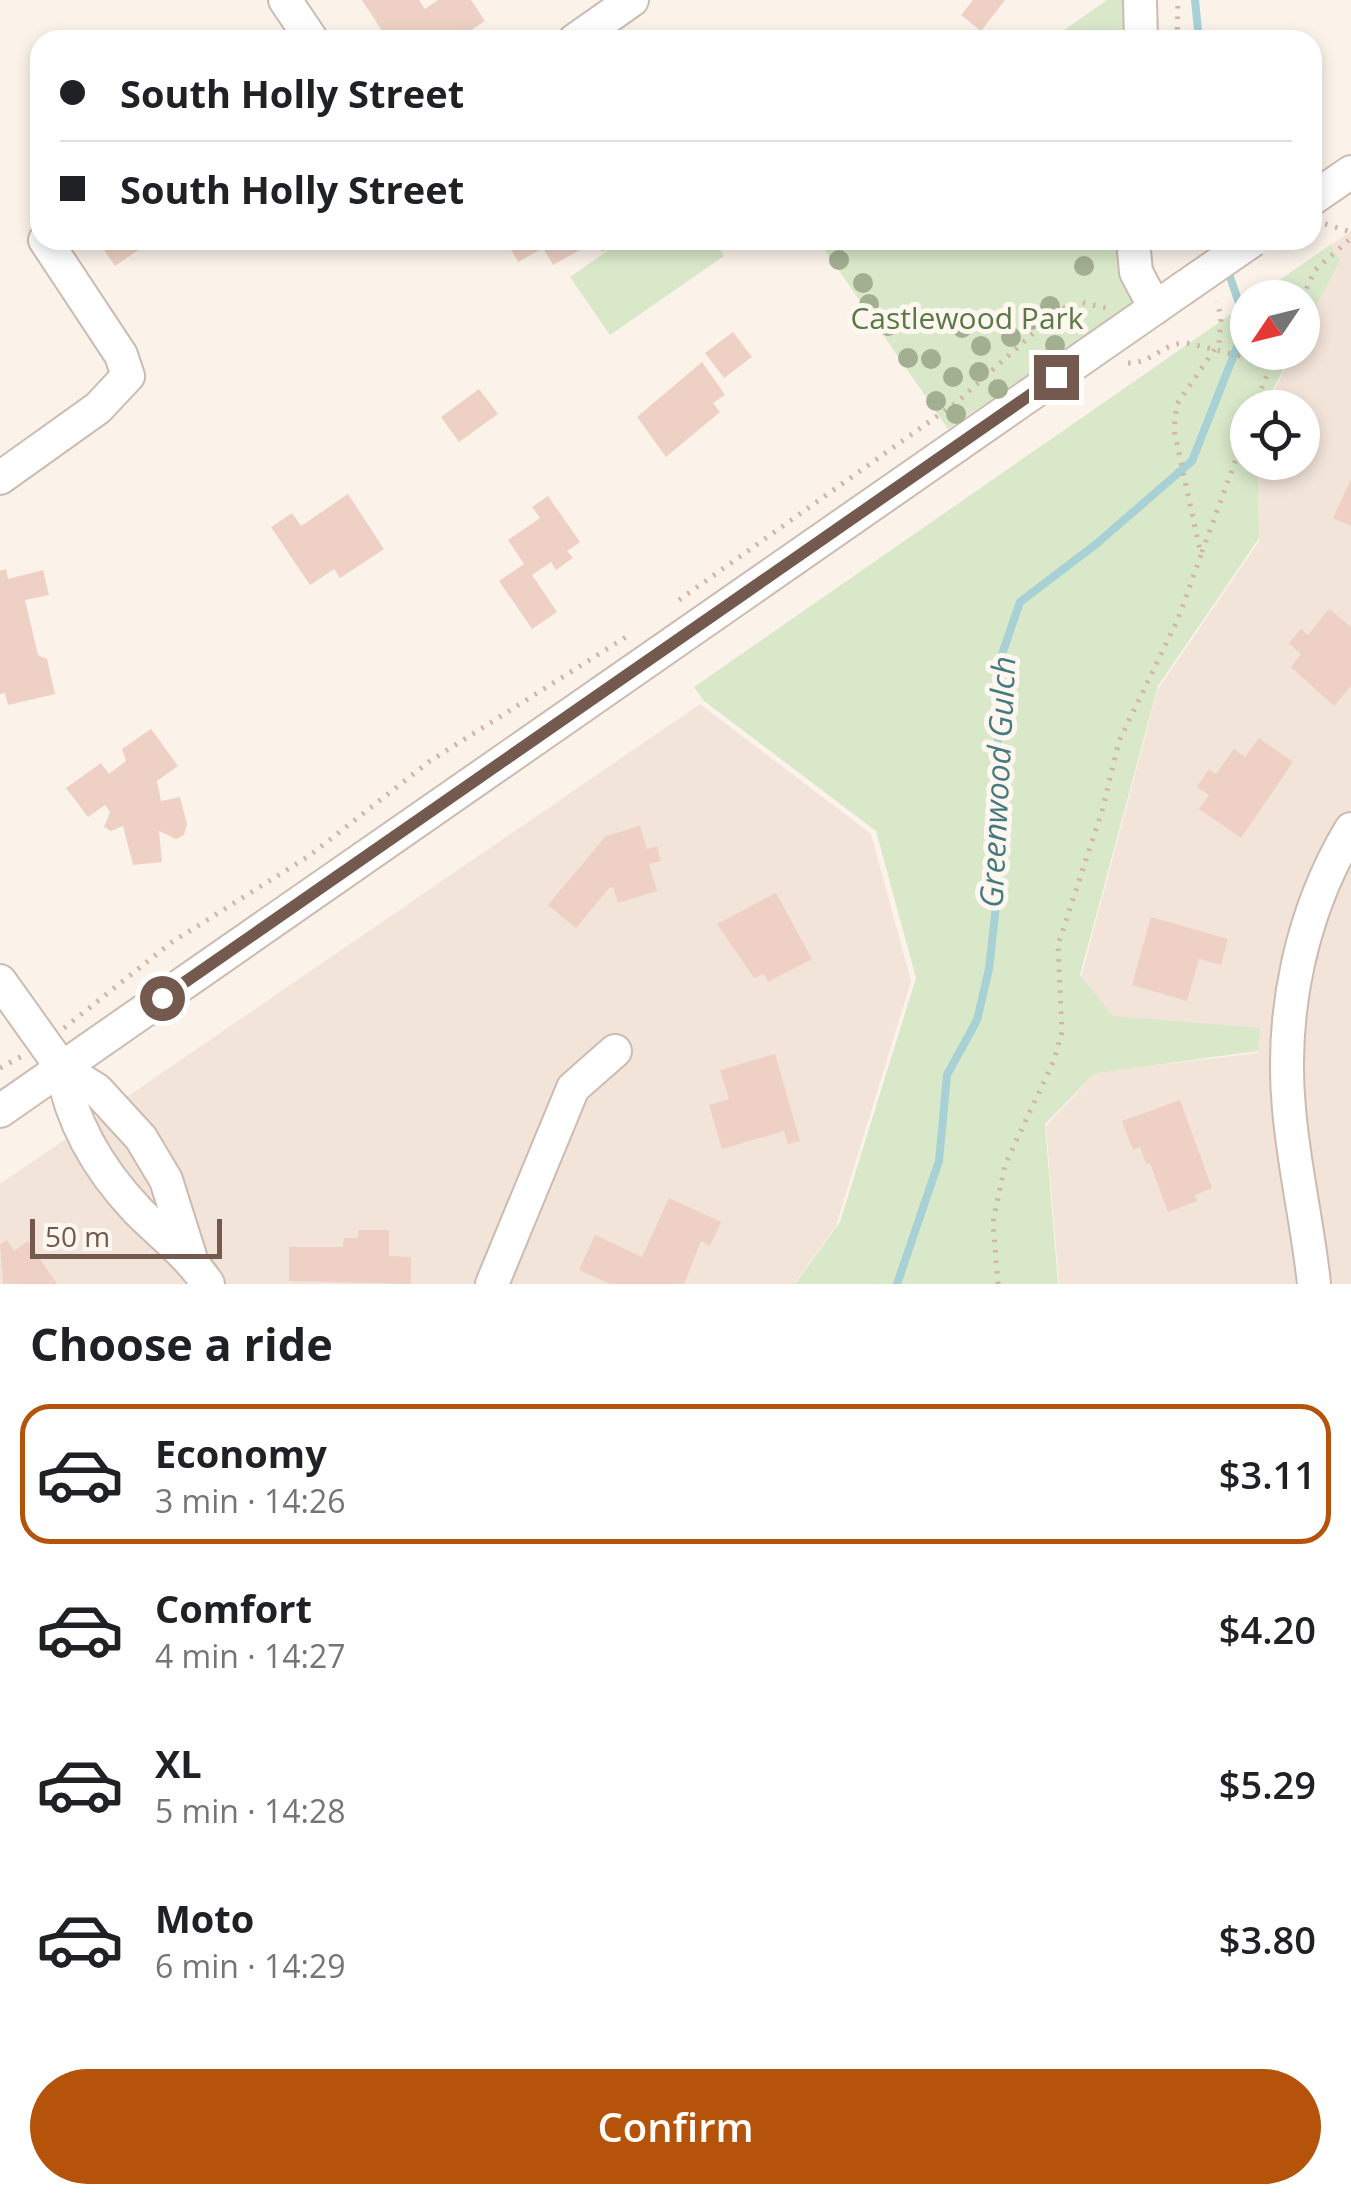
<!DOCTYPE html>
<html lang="en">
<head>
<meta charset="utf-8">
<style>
	body { margin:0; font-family:"Open Sans",sans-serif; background:#f2f2f2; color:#202124; height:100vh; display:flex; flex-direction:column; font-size:38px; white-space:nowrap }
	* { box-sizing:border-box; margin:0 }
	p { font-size:32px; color:#757577 }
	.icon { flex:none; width:55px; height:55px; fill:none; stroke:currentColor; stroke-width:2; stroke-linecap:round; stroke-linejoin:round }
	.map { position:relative; height:1284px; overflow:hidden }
	.details { display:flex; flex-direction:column; background:#fff; flex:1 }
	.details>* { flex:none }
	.banner { position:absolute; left:30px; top:30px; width:1292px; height:220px; border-radius:30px; box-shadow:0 5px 15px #0003; display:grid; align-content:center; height:220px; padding:0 30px; background:#fff }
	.needle { width:65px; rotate:235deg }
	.tools { position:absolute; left:1230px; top:280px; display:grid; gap:20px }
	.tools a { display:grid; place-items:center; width:90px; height:90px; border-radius:50%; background:#fff; box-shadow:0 5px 15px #0003; font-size:50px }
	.scale { position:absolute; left:30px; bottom:25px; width:192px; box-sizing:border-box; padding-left:10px; border:5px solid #74594f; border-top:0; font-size:28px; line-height:35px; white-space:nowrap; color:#74594f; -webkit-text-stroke:8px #fef7f0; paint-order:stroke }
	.end { position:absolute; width:45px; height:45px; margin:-22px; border:12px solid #74594f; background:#fff; box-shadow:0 0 0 5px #fff }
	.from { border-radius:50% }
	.banner b { display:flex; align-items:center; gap:35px; height:95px; font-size:38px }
	.banner b+b { border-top:2px solid #e0e0e0 }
	.banner i { width:25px; height:25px; background:#202124 }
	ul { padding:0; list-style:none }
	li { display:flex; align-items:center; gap:30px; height:140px; margin:0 20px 15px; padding:0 10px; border:5px solid transparent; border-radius:30px }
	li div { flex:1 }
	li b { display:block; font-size:38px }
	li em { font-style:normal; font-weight:600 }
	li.selected { border-color:#b45309 }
	li>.icon { width:90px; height:90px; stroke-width:1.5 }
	h2 { padding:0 30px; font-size:45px; line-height:120px }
	.action { display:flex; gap:20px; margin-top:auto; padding:20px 30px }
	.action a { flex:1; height:115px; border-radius:60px; background:#b45309; color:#fff; font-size:40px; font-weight:600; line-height:115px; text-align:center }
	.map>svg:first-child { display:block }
</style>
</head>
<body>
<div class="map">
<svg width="1351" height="1284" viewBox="0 0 1351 1284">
	<rect width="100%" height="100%" fill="#fbf3ea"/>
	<g fill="#f2e4d9">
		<path d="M1351 231V1284H1059L1046 1126 1096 1072 1258 1053 1259 1030 1100 1018 1081 977 1158 689 1259 541 1258 463 1302 462V408L1266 407 1293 353 1302 352 1303 333 1338 262 1328 247Z"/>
		<path d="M700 704 871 834 911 981 836 1226 794 1284H0V1184Z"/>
	</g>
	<g fill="#d8e8c9">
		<path d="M1107 0H1140L1141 40H1050Z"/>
		<path d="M623 240H713L724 256 610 335 570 277Z"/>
		<path d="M818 240H1133L1147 294 948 429Z"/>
		<path d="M1330 245 1340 260 1303 332 1302 298 1255 297Z"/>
		<path d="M1247 303 1248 352 1292 353 1264 407 1248 408V462L1258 463 1259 538 1158 686 1080 975 1113 1016 1260 1028 1258 1051 1095 1073 1045 1124 1058 1284H795L840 1222 916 978 876 831 704 701 694 687Z"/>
	</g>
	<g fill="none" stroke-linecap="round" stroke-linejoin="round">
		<g stroke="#a7d1d4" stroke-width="8">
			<path d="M1195 0 1199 40"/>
			<path d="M897 1284 939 1161 947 1075 977 1020 989 969 996 906 999 663 1020 602 1095 545 1192 461 1237 347 1241 309 1227 268"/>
		</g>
	</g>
	<g fill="#eed1c4">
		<path d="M362 0H419L425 9 438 0H471L485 21 456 40H388Z"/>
		<path d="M973 0H1005L981 31 961 15Z"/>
		<path d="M97 240H153L115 266Z"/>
		<path d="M506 240H623L602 252 596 241 553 265 543 248 518 262Z"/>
		<path d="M733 332 752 357 724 378 705 353Z"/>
		<path d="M702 362 725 395 713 403 720 412 666 457 637 417Z"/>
		<path d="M479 389 498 414 459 442 441 417Z"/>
		<path d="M1351 479V526L1333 518Z"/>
		<path d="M348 494 384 549 340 578 334 569 310 585 271 527 292 513 301 526Z"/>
		<path d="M548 496 580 542 567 551 573 558 556 570 551 562 532 575 557 612 532 629 499 581 524 564 508 540 540 518 532 507Z"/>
		<path d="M6 569 8 579 43 570 49 595 25 600 38 655 47 659 55 694 8 705 5 693 0 694V571Z"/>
		<path d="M1329 609 1351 627V686L1334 706 1291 667 1301 654 1289 643 1301 629 1308 635Z"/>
		<path d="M151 729 178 766 157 781 161 801 180 797 187 824 184 835 176 839 159 831 162 862 133 865 123 826 111 831 104 827 110 812 105 805 88 817 66 788 101 763 109 774 126 761 122 749Z"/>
		<path d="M1259 738 1293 762 1241 838 1199 809 1209 795 1197 787 1209 769 1216 774 1234 749 1245 757Z"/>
		<path d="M640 826 647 849 657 846 661 861 649 864 657 891 618 903 613 887 609 888 576 928 548 905 606 836Z"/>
		<path d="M776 893 812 959 768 982 764 974 754 978 717 924Z"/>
		<path d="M1151 917 1228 939 1221 965 1199 959 1187 1001 1132 985Z"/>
		<path d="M775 1054 800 1141 788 1144 784 1131 722 1149 709 1105 729 1099 720 1070Z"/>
		<path d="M1180 1100 1212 1188 1195 1195 1197 1201 1168 1212 1150 1163 1146 1164 1140 1147 1133 1150 1122 1121Z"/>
		<path d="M669 1198 721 1222 710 1246 701 1241 684 1284H610L579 1270 595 1235 642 1257Z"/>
		<path d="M358 1230H389V1256L411 1257V1284L289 1281V1247H343L344 1238H358Z"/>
		<path d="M7 1240 14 1251 28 1241 57 1284H3L0 1244Z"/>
	</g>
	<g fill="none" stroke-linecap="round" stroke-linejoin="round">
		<defs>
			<g id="minor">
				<path d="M285 0 312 40"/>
				<path d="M1140 0 1141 40"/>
				<path d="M575 40 632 0"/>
				<path d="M1312 199 1351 172"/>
				<path d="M1133 240 1136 272 1155 308"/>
				<path d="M0 478 98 408 128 376 121 355 45 240"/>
				<path d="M0 981 62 1068 97 1090 141 1138 166 1180 190 1256"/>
				<path d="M62 1068C71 1122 100 1171 138 1211 163 1236 188 1254 208 1284"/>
				<path d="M0 1111 1182 289"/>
				<path d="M492 1284 573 1088 615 1051"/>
				<path d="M1314 1284C1308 1226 1294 1168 1289 1109 1280 1013 1301 912 1351 829"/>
			</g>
		</defs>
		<use href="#minor" stroke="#ccbbb1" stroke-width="36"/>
		<g stroke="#d3b4a7" stroke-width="5" stroke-dasharray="2.5 8" stroke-linecap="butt">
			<path d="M1177 40 1178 0"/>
			<path d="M1325 224 1351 232"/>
			<path d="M1279 247 1290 240"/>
			<path d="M1302 298 1315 270 1351 238"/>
			<path d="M1253 359 1271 363"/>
			<path d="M1128 363C1151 364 1164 342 1187 343"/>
			<path d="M1254 408 1276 352"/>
			<path d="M1202 552 1248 426"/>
			<path d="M679 600 957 402 1059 310 1080 302 1106 308"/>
			<path d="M64 1028 172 942 309 856 430 761 629 635"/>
			<path d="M0 1068 22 1056"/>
			<path d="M998 1284 993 1222 1005 1165 1054 1060 1062 1032 1058 945 1102 811 1119 741 1178 619 1201 555 1174 430 1177 404 1219 343 1221 318 1217 301"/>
		</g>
		<use href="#minor" stroke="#fff" stroke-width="32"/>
		<defs>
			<path id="minor-bridge" d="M1182 289 1253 240"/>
		</defs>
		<use href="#minor-bridge" stroke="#ccbbb1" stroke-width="36" stroke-linecap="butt"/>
		<path stroke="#d3b4a7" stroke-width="5" stroke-dasharray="2.5 8" stroke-linecap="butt" d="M1187 343 1253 359"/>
		<use href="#minor-bridge" stroke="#fff" stroke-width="32"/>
	</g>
	<g fill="#a3af91">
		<circle cx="839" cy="260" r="10"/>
		<circle cx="1084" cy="266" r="10"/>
		<circle cx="863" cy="283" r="10"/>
		<circle cx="869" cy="304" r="10"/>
		<circle cx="1050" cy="306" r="10"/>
		<circle cx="1031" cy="320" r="10"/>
		<circle cx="888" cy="326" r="10"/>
		<circle cx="962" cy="328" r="10"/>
		<circle cx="1011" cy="337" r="10"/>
		<circle cx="1055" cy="345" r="10"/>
		<circle cx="981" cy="346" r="10"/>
		<circle cx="908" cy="358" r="10"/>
		<circle cx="931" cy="359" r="10"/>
		<circle cx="979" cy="372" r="10"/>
		<circle cx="953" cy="377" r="10"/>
		<circle cx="998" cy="389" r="10"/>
		<circle cx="936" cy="401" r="10"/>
		<circle cx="956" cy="414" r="10"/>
	</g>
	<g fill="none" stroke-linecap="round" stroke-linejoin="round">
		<path stroke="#74594f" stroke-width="12" d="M162 998 1056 377"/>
	</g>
	<g text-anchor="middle" stroke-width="10" stroke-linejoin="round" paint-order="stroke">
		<g font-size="30" fill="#5b7848" stroke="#fef7f0">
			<text x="967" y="329">Castlewood Park</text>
		</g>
		<g font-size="32" font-style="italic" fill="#477a7e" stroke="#fef7f0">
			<text transform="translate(998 782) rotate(-87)" y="11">Greenwood Gulch</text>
		</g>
	</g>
</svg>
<div class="tools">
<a><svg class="needle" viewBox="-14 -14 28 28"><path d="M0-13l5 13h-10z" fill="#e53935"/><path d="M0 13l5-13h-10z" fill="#757577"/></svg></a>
<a><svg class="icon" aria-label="locate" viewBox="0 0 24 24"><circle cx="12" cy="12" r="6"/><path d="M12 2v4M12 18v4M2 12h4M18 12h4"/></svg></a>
</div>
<div class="scale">50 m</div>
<i class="end from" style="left:162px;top:998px"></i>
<i class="end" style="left:1056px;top:377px"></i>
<div class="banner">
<b><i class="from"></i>South Holly Street</b>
<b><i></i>South Holly Street</b>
</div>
</div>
<section class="details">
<h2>Choose a ride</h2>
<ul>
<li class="selected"><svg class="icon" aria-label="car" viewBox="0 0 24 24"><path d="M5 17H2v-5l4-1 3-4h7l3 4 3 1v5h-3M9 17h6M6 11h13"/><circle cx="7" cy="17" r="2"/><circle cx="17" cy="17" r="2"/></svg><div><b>Economy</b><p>3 min · 14:26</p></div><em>$3.11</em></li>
<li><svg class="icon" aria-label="car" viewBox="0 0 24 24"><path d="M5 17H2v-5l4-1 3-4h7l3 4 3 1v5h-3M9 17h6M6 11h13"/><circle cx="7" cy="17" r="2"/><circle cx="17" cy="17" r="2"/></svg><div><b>Comfort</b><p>4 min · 14:27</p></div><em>$4.20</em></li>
<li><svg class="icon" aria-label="car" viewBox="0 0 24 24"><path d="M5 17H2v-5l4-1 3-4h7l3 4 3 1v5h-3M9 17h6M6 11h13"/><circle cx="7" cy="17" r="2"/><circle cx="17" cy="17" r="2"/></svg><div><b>XL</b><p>5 min · 14:28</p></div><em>$5.29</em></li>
<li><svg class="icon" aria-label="car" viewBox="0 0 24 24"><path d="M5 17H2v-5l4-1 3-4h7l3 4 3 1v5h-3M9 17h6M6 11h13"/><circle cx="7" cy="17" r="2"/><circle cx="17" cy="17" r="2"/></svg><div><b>Moto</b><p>6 min · 14:29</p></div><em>$3.80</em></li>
</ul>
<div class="action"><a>Confirm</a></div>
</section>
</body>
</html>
